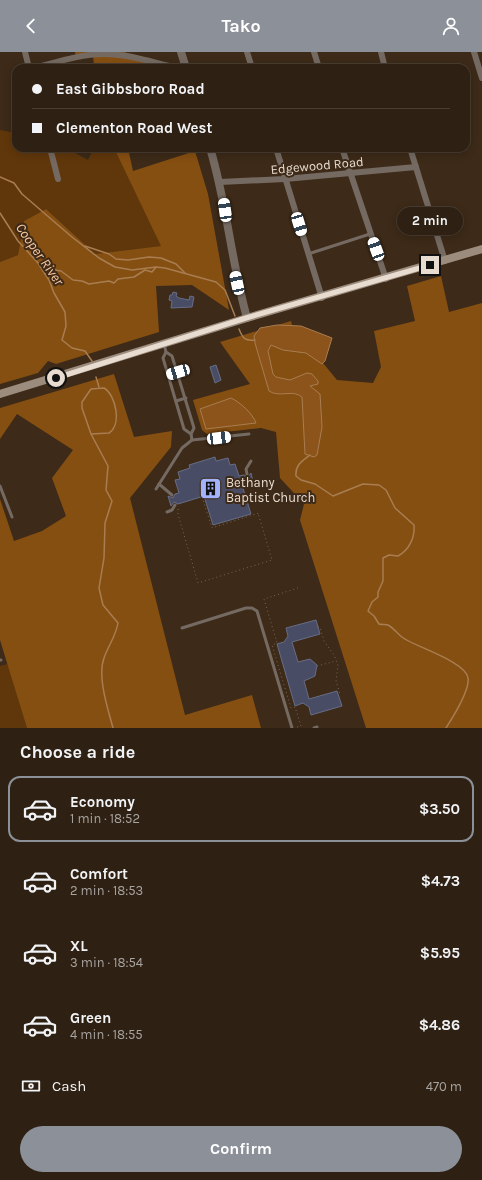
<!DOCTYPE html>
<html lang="en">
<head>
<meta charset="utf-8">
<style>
	body { margin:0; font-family:Karla,sans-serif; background:#3a2d20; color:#f1f3f6; height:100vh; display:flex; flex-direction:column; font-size:15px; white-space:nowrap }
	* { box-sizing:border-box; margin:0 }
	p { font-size:13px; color:#a7a39f }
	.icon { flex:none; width:22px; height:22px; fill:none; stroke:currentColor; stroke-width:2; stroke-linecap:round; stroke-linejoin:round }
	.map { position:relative; height:676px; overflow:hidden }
	.sheet { display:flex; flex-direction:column; background:#2e2012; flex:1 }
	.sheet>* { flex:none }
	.hud { position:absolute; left:12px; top:12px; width:458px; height:88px; border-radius:12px; box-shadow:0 2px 10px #0003,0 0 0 1px #493e32; display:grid; align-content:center; height:88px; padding:0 20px; background:#2e2012 }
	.end { position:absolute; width:18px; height:18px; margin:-9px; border:5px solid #e8dcd1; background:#111; box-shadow:0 0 0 2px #111 }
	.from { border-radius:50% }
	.bubble { position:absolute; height:28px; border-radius:14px; background:#2e2012; box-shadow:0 2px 10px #0003,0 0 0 1px #493e32; font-size:13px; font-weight:700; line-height:28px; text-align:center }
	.car { position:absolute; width:12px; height:24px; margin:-12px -6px; border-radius:5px; box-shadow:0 0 3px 1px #0007; background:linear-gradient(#fff 24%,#345 0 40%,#fff 0 76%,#345 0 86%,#fff 0) }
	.hud b { display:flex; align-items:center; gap:14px; height:38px; font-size:15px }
	.hud b+b { border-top:1px solid #493e32 }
	.hud i { width:10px; height:10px; background:#f1f3f6 }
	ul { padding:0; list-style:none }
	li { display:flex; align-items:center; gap:12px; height:66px; margin:0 8px 6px; padding:0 12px; border:2px solid transparent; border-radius:12px }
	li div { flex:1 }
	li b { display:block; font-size:15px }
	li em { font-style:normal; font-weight:700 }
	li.active { border-color:#8c9099 }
	li>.icon { width:36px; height:36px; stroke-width:1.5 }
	h2 { padding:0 20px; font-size:18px; line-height:48px }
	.pay { display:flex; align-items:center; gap:10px; height:44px; padding:0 20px; font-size:15px }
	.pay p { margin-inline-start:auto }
	.button { display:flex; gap:8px; margin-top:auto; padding:8px 20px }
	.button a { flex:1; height:46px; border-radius:24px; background:#8c9099; color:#fff; font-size:16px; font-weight:700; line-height:46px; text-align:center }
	header { display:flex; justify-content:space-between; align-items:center; height:52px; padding:0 20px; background:#8c9099; color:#fff; font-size:18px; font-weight:700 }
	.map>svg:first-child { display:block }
</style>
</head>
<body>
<header><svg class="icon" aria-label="back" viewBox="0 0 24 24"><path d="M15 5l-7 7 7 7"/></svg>Tako<svg class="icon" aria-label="person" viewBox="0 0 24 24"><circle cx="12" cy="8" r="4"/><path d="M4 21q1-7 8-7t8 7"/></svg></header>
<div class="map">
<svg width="482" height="676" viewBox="0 0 482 676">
	<rect width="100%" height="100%" fill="#3d2a18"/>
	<g fill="#60370b">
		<path d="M0 78 16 81V96H66L88 108 94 96H114L162 194 95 202 46 157 24 169 18 203 0 210Z"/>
		<path d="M8 612 27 676H0V614Z"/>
	</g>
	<g fill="#864f12">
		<path d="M75 0H124L170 12 171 16H94L93 1 76 5Z"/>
		<path d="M114 96H128L133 119 195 99 208 142 229 258 192 233 156 234 159 280 56 312 48 309 38 321 0 332V210L18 203 24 169 46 157 95 202 161 194Z"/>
		<path d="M441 224 449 260 482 251V676H366L300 468 304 452 280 426 276 380 261 376 207 382 202 378 193 348 250 332 220 290 291 269 292 273 332 286 323 311 337 328 373 331 381 315 374 279 415 269 407 234Z"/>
		<path d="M114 322 134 385 172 379 171 395 130 446 185 663 252 643 261 676H27L0 588V447L14 489 42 479 66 464 52 426 73 398 17 362 0 387V356Z"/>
	</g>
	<g fill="#8c541a" stroke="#a87d51">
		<path d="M277 273 301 274 332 286 325 309 322 312 306 301 283 298 271 293 268 299 273 322 276 325 290 328 307 321 312 322 318 329V332L310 334 320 342 322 375 317 403 314 405 305 402 302 345C293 337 279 346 269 339L255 291 254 284 260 276Z"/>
		<path d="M231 346C240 350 253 362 256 371L206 377 200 357Z"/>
	</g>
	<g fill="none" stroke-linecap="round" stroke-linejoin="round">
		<g stroke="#a87d51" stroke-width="1.5">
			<path d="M0 125 14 131 22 142 72 185 99 206 115 215 132 218 156 215 165 216 216 230 225 238 235 264"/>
			<path d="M0 161 18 189 38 211 49 228 54 241 65 260 66 274 62 288 72 296 85 299 92 309"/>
			<path d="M85 194 109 202 116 207 128 208 149 205 161 206 176 212 185 221"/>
			<path d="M39 212 49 217 61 219 73 228 82 229 89 232 109 229 114 231 118 227 134 225 145 218 152 220 156 215"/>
			<path d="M239 277C243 287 245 289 255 288"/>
			<path d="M96 325 99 335"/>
			<path d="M91 382 109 381C122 373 116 343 104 336L91 337 82 350V356L91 382 108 414 106 438 112 449 105 471 104 506 99 536 103 553 118 571C116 584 108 594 104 606 97 625 108 657 113 676"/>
			<path d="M310 403C302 409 295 413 296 424L301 428 315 432 333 444 363 432 379 433 386 438 395 456 414 473C415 486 409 498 398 504L389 503 383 506V529L378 540V545L372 550 368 559 374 564 379 572C382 573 386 572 388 573 394 576 399 584 405 587 417 595 466 610 468 626 470 639 453 665 446 676"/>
		</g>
	</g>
	<g fill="#484d65" stroke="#676d86">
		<path d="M173 240 177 241 176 244 179 246 189 248 190 244 194 245 192 255 171 256 172 249 169 248 170 243H172Z"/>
		<path d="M216 313 221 328 215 331 210 315Z"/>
		<path d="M215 405 216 409 228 406 230 413 235 412 239 424 244 423 248 425 251 421 253 430 249 428 247 431 242 433 251 462 213 473 204 444 178 452 174 450 171 454 168 444 173 446 175 442 179 441 175 428 180 427 178 420 190 416 189 413Z"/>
		<path d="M316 568 320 582 292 590 298 610 310 607 317 613 315 624 304 629 309 647 337 639 342 654 311 663 309 655 303 651 295 654 277 592 284 590 288 584 286 576Z"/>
	</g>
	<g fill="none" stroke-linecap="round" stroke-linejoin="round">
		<g stroke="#786758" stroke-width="1" stroke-dasharray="1 3" stroke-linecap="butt">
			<path d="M202 445 212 476 259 461"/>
			<path d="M178 457V462L198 531 272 508 258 461"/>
			<path d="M318 575H320L324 589 334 603 338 613 336 629 340 642 338 643"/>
			<path d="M317 614 336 609"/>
			<path d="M297 675 301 674 295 655 291 656 272 593 277 591 264 547 301 535"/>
		</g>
		<g stroke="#746a62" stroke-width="3">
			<path d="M308 202 370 182"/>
			<path d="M164 292 166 300 172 304 194 376 191 382"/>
			<path d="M166 300 163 306 184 377 191 382 192 388"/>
			<path d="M168 322 177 320"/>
			<path d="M176 349 186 346"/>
			<path d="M247 422 246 417 251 409"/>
			<path d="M250 431V433L259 435"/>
			<path d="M159 432 172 443"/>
			<path d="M0 434 12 465"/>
			<path d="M156 437 182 396 192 388 249 382"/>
			<path d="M167 460 172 458 175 453"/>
			<path d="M182 576 246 556H252L257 559 292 676"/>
			<path d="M0 608H1"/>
			<path d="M314 676 317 675"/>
		</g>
		<g stroke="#746a62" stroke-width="6">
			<path d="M25 0 29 16"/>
			<path d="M247 0 252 16"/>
			<path d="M314 0 319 16"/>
			<path d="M381 0 385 16"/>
			<path d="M474 0 482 26"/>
			<path d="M34 16C57 10 81 2 104 2 129 2 154 11 178 16"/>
			<path d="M50 96 58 127"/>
			<path d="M276 96 322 246"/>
			<path d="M342 96 386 227"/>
			<path d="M410 96 445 209"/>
			<path d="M220 130 285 127 416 115"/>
		</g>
		<g stroke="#746a62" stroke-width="8">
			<path d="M181 0 186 16"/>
			<path d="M210 96C227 152 231 209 247 266"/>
		</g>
		<path stroke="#9c8c7e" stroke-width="8" d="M0 342 247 266 482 197"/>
	</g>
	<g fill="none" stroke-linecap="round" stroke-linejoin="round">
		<path stroke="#e8dcd1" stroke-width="5" d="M56 326 246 266 430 213"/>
	</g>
	<defs>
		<symbol id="building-square" viewBox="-11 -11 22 22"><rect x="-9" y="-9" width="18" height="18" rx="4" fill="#a3b2fd" stroke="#3d2a18"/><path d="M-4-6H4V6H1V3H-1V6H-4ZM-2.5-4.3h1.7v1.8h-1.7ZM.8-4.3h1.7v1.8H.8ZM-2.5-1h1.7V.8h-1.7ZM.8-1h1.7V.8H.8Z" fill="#111"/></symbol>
	</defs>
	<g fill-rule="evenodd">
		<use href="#building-square" x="198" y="424" width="25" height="25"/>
	</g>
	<g text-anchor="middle" stroke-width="4" stroke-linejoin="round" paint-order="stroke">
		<g font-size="13" fill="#e8dcd1" stroke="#3d2a18">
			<text transform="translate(317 113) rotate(-5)" y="5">Edgewood Road</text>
		</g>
		<g font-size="13" fill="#e8dcd1" stroke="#3d2a18" text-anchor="start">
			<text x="226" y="435">Bethany<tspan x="226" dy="15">Baptist Church</tspan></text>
		</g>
		<g font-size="14" font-style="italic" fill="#fbc99f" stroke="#3d2a18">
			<text transform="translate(40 202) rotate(55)" y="5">Cooper River</text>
		</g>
	</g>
</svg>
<i class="end from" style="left:56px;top:326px"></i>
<i class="end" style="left:430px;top:213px"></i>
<div class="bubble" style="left:397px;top:155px;width:66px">2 min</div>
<i class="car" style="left:225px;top:158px;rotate:352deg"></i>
<i class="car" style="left:299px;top:172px;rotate:163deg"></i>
<i class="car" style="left:376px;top:197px;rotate:340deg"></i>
<i class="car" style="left:237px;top:231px;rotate:348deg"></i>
<i class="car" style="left:178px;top:320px;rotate:254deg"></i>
<i class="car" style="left:219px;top:386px;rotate:83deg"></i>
<div class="hud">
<b><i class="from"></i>East Gibbsboro Road</b>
<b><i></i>Clementon Road West</b>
</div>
</div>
<section class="sheet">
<h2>Choose a ride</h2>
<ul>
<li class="active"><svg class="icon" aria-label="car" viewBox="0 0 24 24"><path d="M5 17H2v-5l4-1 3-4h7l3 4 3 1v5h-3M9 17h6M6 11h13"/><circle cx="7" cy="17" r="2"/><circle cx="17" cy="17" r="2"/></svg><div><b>Economy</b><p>1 min · 18:52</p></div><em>$3.50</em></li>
<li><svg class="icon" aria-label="car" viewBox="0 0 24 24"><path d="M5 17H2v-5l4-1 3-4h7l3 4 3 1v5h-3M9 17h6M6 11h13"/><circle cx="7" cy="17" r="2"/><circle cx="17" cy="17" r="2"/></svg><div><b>Comfort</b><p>2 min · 18:53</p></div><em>$4.73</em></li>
<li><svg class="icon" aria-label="car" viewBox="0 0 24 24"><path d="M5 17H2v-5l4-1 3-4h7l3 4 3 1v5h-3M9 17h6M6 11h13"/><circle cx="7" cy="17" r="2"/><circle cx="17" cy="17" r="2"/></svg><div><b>XL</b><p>3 min · 18:54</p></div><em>$5.95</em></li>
<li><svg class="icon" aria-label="car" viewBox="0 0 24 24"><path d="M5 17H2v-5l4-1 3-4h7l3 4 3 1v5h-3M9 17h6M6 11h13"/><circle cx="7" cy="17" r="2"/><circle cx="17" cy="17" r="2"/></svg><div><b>Green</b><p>4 min · 18:55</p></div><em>$4.86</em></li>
</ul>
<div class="pay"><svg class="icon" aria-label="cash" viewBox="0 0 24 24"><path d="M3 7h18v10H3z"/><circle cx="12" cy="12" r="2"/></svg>Cash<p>470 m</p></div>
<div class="button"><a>Confirm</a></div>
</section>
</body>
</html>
